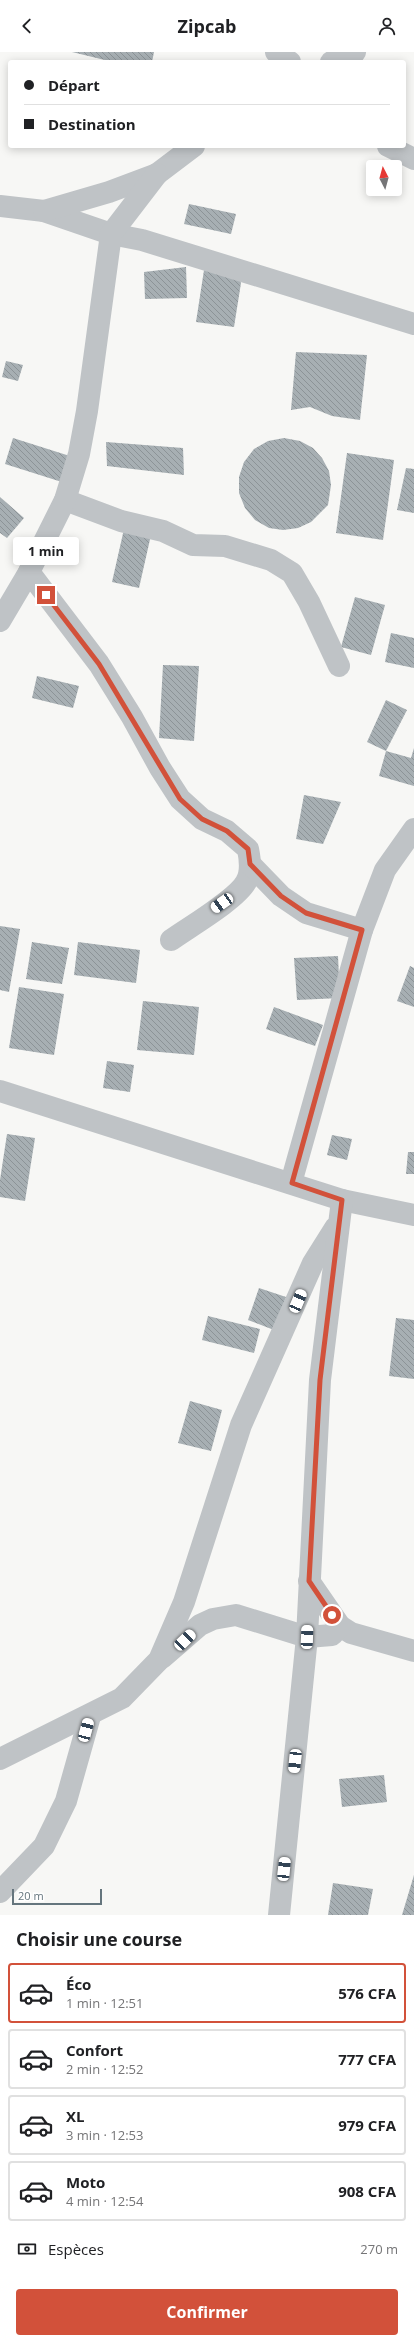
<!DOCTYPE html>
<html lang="fr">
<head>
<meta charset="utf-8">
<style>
	body { margin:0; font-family:"Open Sans",sans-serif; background:#f2f2f2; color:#202124; height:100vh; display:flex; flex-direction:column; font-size:15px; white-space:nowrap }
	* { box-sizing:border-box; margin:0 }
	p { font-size:13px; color:#757577 }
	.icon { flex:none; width:22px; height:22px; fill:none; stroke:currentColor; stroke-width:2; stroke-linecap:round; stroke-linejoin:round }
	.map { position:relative; height:1863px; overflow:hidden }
	.panel { display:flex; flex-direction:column; background:#fff; flex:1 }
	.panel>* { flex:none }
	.hud { position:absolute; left:8px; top:8px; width:398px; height:88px; border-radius:4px; box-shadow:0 2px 10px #0003; display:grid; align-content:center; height:88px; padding:0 16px; background:#fff }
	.needle { width:26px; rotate:354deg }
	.tools { position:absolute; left:366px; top:108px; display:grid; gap:8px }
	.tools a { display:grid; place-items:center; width:36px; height:36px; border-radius:4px; background:#fff; box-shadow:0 2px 10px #0003; font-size:20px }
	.scale { position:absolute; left:12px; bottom:10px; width:90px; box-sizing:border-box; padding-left:4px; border:2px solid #65757d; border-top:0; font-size:11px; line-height:14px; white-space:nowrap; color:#65757d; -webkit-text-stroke:3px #fff; paint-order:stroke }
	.end { position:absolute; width:18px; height:18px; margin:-9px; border:5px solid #d2513a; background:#fff; box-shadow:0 0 0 2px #fff }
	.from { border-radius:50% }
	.bubble { position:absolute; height:28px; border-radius:4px; background:#fff; box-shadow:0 2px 10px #0003; font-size:13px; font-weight:700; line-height:28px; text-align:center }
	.car { position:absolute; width:12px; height:24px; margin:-12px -6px; border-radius:5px; box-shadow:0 0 3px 1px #0007; background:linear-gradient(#fff 24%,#345 0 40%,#fff 0 76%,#345 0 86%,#fff 0) }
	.hud b { display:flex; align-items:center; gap:14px; height:38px; font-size:15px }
	.hud b+b { border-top:1px solid #e0e0e0 }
	.hud i { width:10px; height:10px; background:#202124 }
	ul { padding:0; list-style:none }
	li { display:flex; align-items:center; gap:12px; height:60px; margin:0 8px 6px; padding:0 8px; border:2px solid #e0e0e0; border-radius:4px }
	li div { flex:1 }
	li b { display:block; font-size:15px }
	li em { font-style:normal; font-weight:700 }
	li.selected { border-color:#d2513a }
	li>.icon { width:36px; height:36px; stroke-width:1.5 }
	h2 { padding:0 16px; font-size:18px; line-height:48px }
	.pay { display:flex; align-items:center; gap:10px; height:44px; padding:0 16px; font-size:15px }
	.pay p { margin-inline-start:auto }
	.action { display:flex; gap:8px; margin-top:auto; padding:8px 16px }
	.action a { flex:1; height:46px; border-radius:4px; background:#d2513a; color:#fff; font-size:16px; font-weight:700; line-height:46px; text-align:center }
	header { display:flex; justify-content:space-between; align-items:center; height:52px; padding:0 16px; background:#fff; font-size:18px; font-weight:700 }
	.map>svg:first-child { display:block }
</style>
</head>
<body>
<header><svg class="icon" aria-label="back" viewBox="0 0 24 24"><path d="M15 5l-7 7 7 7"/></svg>Zipcab<svg class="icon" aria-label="person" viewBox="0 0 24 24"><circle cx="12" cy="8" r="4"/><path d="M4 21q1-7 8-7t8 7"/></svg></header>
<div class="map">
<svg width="414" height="1863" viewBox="0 0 414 1863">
	<defs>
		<pattern id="building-back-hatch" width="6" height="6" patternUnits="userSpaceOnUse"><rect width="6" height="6" fill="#a7afb3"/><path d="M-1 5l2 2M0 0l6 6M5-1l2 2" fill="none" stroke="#8c9397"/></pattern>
	</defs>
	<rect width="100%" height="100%" fill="#f7f7f5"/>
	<g fill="url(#building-back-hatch)">
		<path d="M72 0H154L152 10H113Z"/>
		<path d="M189 152 236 162 231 182 184 172Z"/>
		<path d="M186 215 187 246 145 247 144 220Z"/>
		<path d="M204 218 239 225 241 231 234 275 196 270Z"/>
		<path d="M296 300 367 303 360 368 332 364 310 355 291 358Z"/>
		<path d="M6 309 23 313 18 329 2 325Z"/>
		<path d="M13 386 73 405 65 431 5 412Z"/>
		<path d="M284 386 300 389 313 396 322 406 329 419 331 433 328 453 311 470 298 476 283 478 269 476 255 468 245 456 239 441V425L244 410 254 397 268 389Z"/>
		<path d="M106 390 183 396 184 423 107 414Z"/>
		<path d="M347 401 394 408 383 488 336 481Z"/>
		<path d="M406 416 414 417V461L397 458Z"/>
		<path d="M0 445 24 466 7 486 0 481Z"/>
		<path d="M124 477 151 483 139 536 112 530Z"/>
		<path d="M355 545 385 553 371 603 341 595Z"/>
		<path d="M391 581 414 586V616L385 610Z"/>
		<path d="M163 613 199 614 194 689 159 686Z"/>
		<path d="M37 624 79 634 73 656 32 646Z"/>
		<path d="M386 648 407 658 386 699 367 690Z"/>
		<path d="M414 696V734L379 724 386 699 411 706Z"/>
		<path d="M304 743 341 750 323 792 296 787Z"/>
		<path d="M0 874 20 877 9 940 0 938Z"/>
		<path d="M32 890 69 896 62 932 26 927Z"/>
		<path d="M78 890 140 898 136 931 74 923Z"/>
		<path d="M338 904 340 946 297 948 294 906Z"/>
		<path d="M410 914 414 916V955L397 949Z"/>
		<path d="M19 935 64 942 54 1003 9 996Z"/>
		<path d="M143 949 199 955 194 1003 137 998Z"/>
		<path d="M274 955 323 973 315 994 266 977Z"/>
		<path d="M107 1009 134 1013 130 1040 103 1036Z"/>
		<path d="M7 1082 35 1086 25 1149 0 1145V1128Z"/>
		<path d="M332 1083 352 1087 347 1108 327 1103Z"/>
		<path d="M408 1100H414V1122H406Z"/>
		<path d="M259 1236 286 1245 274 1278 248 1268Z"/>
		<path d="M208 1264 260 1277 254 1301 202 1288Z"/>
		<path d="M396 1266 414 1268V1327L389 1324Z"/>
		<path d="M190 1349 222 1358 211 1399 178 1391Z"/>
		<path d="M384 1723 387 1750 342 1755 339 1727Z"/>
		<path d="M414 1823V1863H402Z"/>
		<path d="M333 1831 373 1837 368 1863H328Z"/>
	</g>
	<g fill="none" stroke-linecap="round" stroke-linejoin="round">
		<g stroke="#bfc3c6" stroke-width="22">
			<path d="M276 0 290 10"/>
			<path d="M331 10 355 0"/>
			<path d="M388 94 414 107"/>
			<path d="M0 154 44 159 111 182 142 188 414 272"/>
			<path d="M44 159 109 140 157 122 194 94"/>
			<path d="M65 448 121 469 163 479 193 493 225 494 271 508 292 521 309 550 339 614"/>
			<path d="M29 520 99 612 132 665 160 716 180 747 202 767 227 779 248 797C250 807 252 820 246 830 236 848 189 875 171 888"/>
			<path d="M0 569 29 520 65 448 79 402 87 359 111 182 157 122"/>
			<path d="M250 812 281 844 306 861 362 878"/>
			<path d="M0 1039 342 1148 414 1163"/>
			<path d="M291 1131 362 878 385 818 414 777"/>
			<path d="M309 1529 340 1574 351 1581 414 1599"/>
			<path d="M162 1606 200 1573 213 1567 236 1563 307 1585 332 1583 340 1574"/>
			<path d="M0 1707 122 1646 159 1608 184 1550 241 1373 313 1211 335 1176"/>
			<path d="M0 1840 44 1794 66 1749 90 1664"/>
			<path d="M279 1863 307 1585 320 1328 342 1148"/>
		</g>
	</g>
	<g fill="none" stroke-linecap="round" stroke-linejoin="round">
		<path stroke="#d2513a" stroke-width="5" d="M46 543 99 612 180 747 202 767 227 779 248 797 250 812 281 844 306 861 362 878 292 1131 342 1148 320 1328 309 1529 332 1563"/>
	</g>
</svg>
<div class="tools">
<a><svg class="needle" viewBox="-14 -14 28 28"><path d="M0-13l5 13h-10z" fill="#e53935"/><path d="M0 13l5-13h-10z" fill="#757577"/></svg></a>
</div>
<div class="scale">20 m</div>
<i class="end from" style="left:332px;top:1563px"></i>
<i class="end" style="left:46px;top:543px"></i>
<div class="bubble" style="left:13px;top:485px;width:66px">1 min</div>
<i class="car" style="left:222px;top:851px;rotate:235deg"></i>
<i class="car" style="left:298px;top:1249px;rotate:23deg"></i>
<i class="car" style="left:307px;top:1585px;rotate:2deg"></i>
<i class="car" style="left:185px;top:1588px;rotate:46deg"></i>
<i class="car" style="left:86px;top:1678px;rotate:15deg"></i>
<i class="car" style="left:295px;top:1709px;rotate:186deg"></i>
<i class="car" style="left:284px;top:1817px;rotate:6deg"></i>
<div class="hud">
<b><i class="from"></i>Départ</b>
<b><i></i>Destination</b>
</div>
</div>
<section class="panel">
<h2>Choisir une course</h2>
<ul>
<li class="selected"><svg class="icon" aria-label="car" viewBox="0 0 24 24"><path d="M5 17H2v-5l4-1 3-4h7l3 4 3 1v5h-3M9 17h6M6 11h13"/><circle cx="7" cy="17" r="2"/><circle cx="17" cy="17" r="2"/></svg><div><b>Éco</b><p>1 min · 12:51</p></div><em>576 CFA</em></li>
<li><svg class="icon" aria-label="car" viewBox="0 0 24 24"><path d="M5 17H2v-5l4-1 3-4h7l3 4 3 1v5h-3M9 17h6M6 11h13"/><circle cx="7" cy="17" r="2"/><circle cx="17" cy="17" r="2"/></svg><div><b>Confort</b><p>2 min · 12:52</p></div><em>777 CFA</em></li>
<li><svg class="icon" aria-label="car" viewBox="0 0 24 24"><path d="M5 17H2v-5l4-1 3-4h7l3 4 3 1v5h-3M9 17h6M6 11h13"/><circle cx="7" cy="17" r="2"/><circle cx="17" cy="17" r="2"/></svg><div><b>XL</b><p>3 min · 12:53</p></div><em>979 CFA</em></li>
<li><svg class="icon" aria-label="car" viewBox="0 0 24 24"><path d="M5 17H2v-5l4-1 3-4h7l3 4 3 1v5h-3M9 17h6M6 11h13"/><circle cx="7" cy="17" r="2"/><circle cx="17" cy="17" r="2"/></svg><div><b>Moto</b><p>4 min · 12:54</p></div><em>908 CFA</em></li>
</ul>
<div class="pay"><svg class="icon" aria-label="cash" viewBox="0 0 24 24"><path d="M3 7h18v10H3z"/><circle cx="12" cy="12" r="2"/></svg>Espèces<p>270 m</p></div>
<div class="action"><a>Confirmer</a></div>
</section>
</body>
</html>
